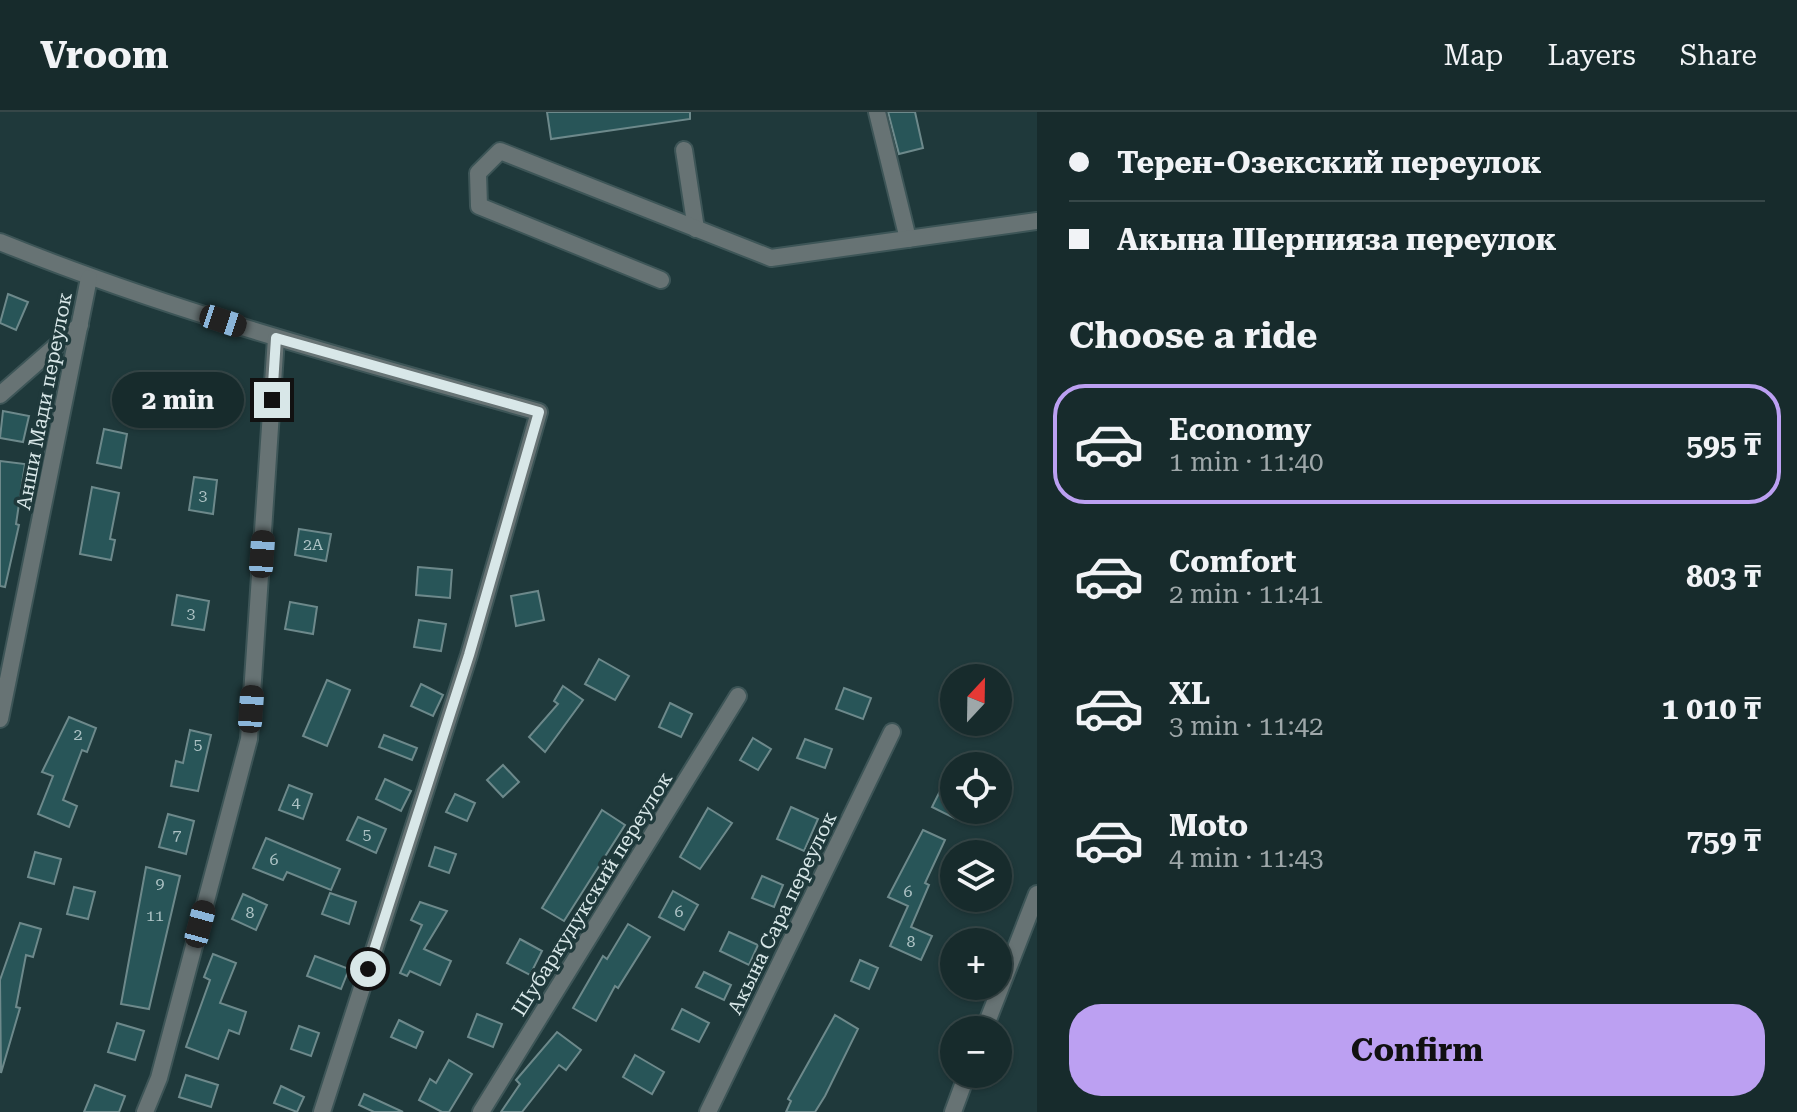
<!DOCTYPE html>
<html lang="en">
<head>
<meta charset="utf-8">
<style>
	body { margin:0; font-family:"Roboto Serif",serif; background:#203334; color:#f1f3f6; height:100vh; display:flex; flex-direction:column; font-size:30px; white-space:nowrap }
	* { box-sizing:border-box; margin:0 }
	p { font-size:26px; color:#9ea7a9 }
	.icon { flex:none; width:44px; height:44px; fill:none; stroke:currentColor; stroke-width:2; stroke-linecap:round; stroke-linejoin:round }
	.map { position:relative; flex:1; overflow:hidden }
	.drawer { display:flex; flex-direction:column; background:#172b2c; width:760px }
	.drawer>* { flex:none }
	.top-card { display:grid; align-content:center; height:176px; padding:0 32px; background:#172b2c }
	.needle { width:52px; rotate:22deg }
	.buttons { position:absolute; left:940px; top:552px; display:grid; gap:16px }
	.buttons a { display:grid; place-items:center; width:72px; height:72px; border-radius:50%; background:#172b2c; box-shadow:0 2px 6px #0004,0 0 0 2px #364748; font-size:40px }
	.end { position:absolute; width:36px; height:36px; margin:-18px; border:10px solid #d8e7e8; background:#111; box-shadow:0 0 0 4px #111 }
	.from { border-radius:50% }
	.bubble { position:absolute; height:56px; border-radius:28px; background:#172b2c; box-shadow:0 2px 6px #0004,0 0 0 2px #364748; font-size:26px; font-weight:700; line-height:56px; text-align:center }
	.car { position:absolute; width:24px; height:48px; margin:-24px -12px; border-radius:10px; box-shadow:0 0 6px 2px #0007; background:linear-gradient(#222 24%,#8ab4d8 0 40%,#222 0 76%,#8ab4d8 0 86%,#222 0) }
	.top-card b { display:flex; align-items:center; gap:28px; height:76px; font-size:30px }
	.top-card b+b { border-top:2px solid #364748 }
	.top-card i { width:20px; height:20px; background:#f1f3f6 }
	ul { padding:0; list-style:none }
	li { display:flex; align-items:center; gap:24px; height:120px; margin:0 16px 12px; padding:0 16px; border:4px solid transparent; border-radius:32px }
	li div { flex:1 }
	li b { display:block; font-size:30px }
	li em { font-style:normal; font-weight:700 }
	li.on { border-color:#bca0f2 }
	li>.icon { width:72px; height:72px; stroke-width:1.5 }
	h2 { padding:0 32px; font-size:36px; line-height:96px }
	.action { display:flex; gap:16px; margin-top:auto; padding:16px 32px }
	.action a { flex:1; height:92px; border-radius:32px; background:#bca0f2; color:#111; font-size:32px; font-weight:700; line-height:92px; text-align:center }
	header { display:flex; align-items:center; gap:48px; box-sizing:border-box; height:112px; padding:0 40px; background:#172b2c; border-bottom:2px solid #364748 }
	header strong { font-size:38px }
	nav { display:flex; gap:44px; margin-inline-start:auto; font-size:28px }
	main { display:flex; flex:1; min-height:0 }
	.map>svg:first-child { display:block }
</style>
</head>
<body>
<header>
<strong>Vroom</strong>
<nav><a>Map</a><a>Layers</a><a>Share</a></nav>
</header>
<main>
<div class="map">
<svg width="1037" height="1000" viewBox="0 0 1037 1000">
	<rect width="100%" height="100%" fill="#1f393b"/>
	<g fill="#285558" stroke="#6d898b" stroke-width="2">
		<path d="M547 0H690V7L551 27Z"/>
		<path d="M888 0H915L923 36 899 42Z"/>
		<path d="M8 182 28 190 16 218 0 211Z"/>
		<path d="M210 275 238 279 233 309 206 305Z"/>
		<path d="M3 299 29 304 23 330 0 326Z"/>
		<path d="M104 317 127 322 121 356 97 351Z"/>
		<path d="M0 349 25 352 16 412 19 413 5 475 0 474Z"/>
		<path d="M194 365 217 368 213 402 189 398Z"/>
		<path d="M92 375 119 381 110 427 115 428 111 448 80 442Z"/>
		<path d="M299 417 331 422 326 449 295 443Z"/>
		<path d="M418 455 452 458 450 486 416 483Z"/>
		<path d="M538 479 544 508 516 514 511 484Z"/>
		<path d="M177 483 209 489 204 518 172 513Z"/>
		<path d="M290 490 317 495 313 522 285 517Z"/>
		<path d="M419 508 446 512 441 539 414 535Z"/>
		<path d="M599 547 629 564 615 588 585 572Z"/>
		<path d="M327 568 350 578 327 634 303 624Z"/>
		<path d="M421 572 443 583 433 604 411 594Z"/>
		<path d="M563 574 583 588 545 640 529 625 558 592 554 589Z"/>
		<path d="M844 576 871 586 863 607 836 597Z"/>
		<path d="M670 591 692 602 681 625 659 615Z"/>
		<path d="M69 605 96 616 87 640 82 638 63 688 77 694 69 715 38 702 53 664 42 660Z"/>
		<path d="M190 618 211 623 198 679 171 674 176 649 183 651Z"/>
		<path d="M384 623 417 636 412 648 379 635Z"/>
		<path d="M753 626 771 637 758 658 740 648Z"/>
		<path d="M805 627 832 637 825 656 797 646Z"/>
		<path d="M503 653 519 670 503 685 487 668Z"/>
		<path d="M385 667 411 679 401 699 376 687Z"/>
		<path d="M289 673 312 682 303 707 279 698Z"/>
		<path d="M941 677 954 683V706L932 695Z"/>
		<path d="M455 682 475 691 467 709 446 700Z"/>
		<path d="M791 695 818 707 804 739 777 727Z"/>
		<path d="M708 696 732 711 700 757 680 745Z"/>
		<path d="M602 698 625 713 564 809 542 796Z"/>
		<path d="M168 702 194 709 186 742 159 735Z"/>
		<path d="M358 705 386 717 376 741 347 728Z"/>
		<path d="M923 718 945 728 925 771 929 773 911 815 932 824 921 848 890 834 908 794 888 785Z"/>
		<path d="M266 726 340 757 331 778 287 760 283 768 253 756Z"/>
		<path d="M435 735 456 742 449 761 429 754Z"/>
		<path d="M35 740 61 747 54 772 28 765Z"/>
		<path d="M146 755 180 764 149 897 121 892Z"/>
		<path d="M762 764 783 773 774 795 752 786Z"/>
		<path d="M74 775 95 780 88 807 67 802Z"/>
		<path d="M673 779 698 793 684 818 659 805Z"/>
		<path d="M330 781 356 790 349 812 322 802Z"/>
		<path d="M243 782 267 793 256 818 232 807Z"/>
		<path d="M420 790 447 799 424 837 451 849 440 873 410 859 407 864 400 861 422 813 411 808Z"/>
		<path d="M20 811 41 817 33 845 26 843 16 895 20 896 1 961 0 868Z"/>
		<path d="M628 812 650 825 618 876 615 874 596 909 573 896 603 844 607 847Z"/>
		<path d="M729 820 758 833 749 853 720 839Z"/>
		<path d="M520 827 542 839 530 863 507 851Z"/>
		<path d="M213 842 236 851 220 891 246 900 239 922 229 918 218 947 186 935 210 868 204 865Z"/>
		<path d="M315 844 349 857 341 877 307 864Z"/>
		<path d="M860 848 878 856 869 877 851 869Z"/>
		<path d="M704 860 731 873 724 888 696 875Z"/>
		<path d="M682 897 709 911 699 930 672 917Z"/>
		<path d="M477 902 502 912 493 935 468 925Z"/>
		<path d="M835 903 858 917 825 984 815 1000H786L791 989 788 987Z"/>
		<path d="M399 908 423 920 416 936 391 925Z"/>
		<path d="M117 911 144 919 135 948 108 940Z"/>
		<path d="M299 914 319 921 311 944 291 937Z"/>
		<path d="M557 920 581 938 566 958 559 953 522 1000H501L520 972 516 968Z"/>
		<path d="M635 943 664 960 652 982 623 965Z"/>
		<path d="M449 948 472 962 449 1000H442L419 988 430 967 436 971Z"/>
		<path d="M186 963 218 973 211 995 179 985Z"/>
		<path d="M95 973 125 984 119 1000H84Z"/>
		<path d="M281 974 304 985 297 1000 274 991Z"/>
		<path d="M364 982 403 1000H374L359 993Z"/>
	</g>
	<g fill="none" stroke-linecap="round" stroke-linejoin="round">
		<defs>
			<g id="minor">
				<path d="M877 0 908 127"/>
				<path d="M684 38 696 117"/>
				<path d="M0 130C175 201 357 249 539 300L469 543 322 1000"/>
				<path d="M661 168 479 94 478 61 500 39 771 146 1037 109"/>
				<path d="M0 283 80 213"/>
				<path d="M0 607 89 166"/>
				<path d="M984 918 1037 782"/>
				<path d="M145 1000 159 966 249 627 276 226"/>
				<path d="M481 1000 738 584"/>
				<path d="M708 1000 892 620"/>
				<path d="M953 1000 967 962"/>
			</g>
		</defs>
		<use href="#minor" stroke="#3d5557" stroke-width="20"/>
		<use href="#minor" stroke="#677374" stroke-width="16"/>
	</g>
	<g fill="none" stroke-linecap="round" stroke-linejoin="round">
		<path stroke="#d8e7e8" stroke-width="10" d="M272 288 276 226 539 300 469 543 368 857"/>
	</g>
	<g text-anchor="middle" stroke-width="7" stroke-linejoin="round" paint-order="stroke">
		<g font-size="16" fill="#acc2c4">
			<text x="203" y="389">3</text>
			<text x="313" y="438">2А</text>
			<text x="191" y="507">3</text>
			<text x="78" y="628">2</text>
			<text x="198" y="638">5</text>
			<text x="296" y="696">4</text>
			<text x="177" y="728">7</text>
			<text x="367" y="728">5</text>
			<text x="274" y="753">6</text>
			<text x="160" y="777">9</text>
			<text x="908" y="785">6</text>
			<text x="679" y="805">6</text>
			<text x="250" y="806">8</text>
			<text x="155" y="809">11</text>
			<text x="911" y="835">8</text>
		</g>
		<g font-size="20" fill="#d8e7e8" stroke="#1f393b">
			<text transform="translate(44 289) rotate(-79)" y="7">Анши Мади переулок</text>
			<text transform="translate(592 782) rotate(-58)" y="7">Шубаркудукский переулок</text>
			<text transform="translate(782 801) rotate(-64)" y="7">Акына Сара переулок</text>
		</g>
	</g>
</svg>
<div class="buttons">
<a><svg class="needle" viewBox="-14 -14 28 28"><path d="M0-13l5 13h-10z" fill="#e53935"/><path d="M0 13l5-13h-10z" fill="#9ea7a9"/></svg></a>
<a><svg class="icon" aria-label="locate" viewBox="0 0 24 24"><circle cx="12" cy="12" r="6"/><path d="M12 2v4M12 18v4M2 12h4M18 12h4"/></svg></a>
<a><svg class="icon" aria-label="layers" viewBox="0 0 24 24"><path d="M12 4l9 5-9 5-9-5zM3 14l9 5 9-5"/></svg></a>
<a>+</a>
<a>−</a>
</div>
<i class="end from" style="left:368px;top:857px"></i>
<i class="end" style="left:272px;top:288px"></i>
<div class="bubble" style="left:112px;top:260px;width:132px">2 min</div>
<i class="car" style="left:223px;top:209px;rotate:108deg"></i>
<i class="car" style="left:262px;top:442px;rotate:4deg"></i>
<i class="car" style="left:251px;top:597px;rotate:4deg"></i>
<i class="car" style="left:200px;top:812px;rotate:15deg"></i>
</div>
<section class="drawer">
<div class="top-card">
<b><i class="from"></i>Терен-Озекский переулок</b>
<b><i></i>Акына Шернияза переулок</b>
</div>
<h2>Choose a ride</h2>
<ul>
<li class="on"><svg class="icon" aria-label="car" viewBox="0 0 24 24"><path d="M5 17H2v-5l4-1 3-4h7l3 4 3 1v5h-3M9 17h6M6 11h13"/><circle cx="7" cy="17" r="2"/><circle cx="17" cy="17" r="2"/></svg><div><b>Economy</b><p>1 min · 11:40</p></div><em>595 ₸</em></li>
<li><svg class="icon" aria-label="car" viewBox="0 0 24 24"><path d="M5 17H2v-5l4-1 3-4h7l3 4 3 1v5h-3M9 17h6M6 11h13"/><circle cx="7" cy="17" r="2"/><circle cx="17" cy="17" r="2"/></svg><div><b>Comfort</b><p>2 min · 11:41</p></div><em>803 ₸</em></li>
<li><svg class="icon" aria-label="car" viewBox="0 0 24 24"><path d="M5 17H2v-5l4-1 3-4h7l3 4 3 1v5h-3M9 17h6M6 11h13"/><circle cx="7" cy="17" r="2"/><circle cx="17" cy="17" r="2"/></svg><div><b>XL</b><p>3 min · 11:42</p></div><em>1 010 ₸</em></li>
<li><svg class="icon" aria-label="car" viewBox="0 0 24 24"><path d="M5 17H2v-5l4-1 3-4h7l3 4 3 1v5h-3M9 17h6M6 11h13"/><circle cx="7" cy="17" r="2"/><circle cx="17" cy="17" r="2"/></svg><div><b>Moto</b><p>4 min · 11:43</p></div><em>759 ₸</em></li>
</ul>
<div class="action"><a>Confirm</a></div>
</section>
</main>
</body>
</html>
